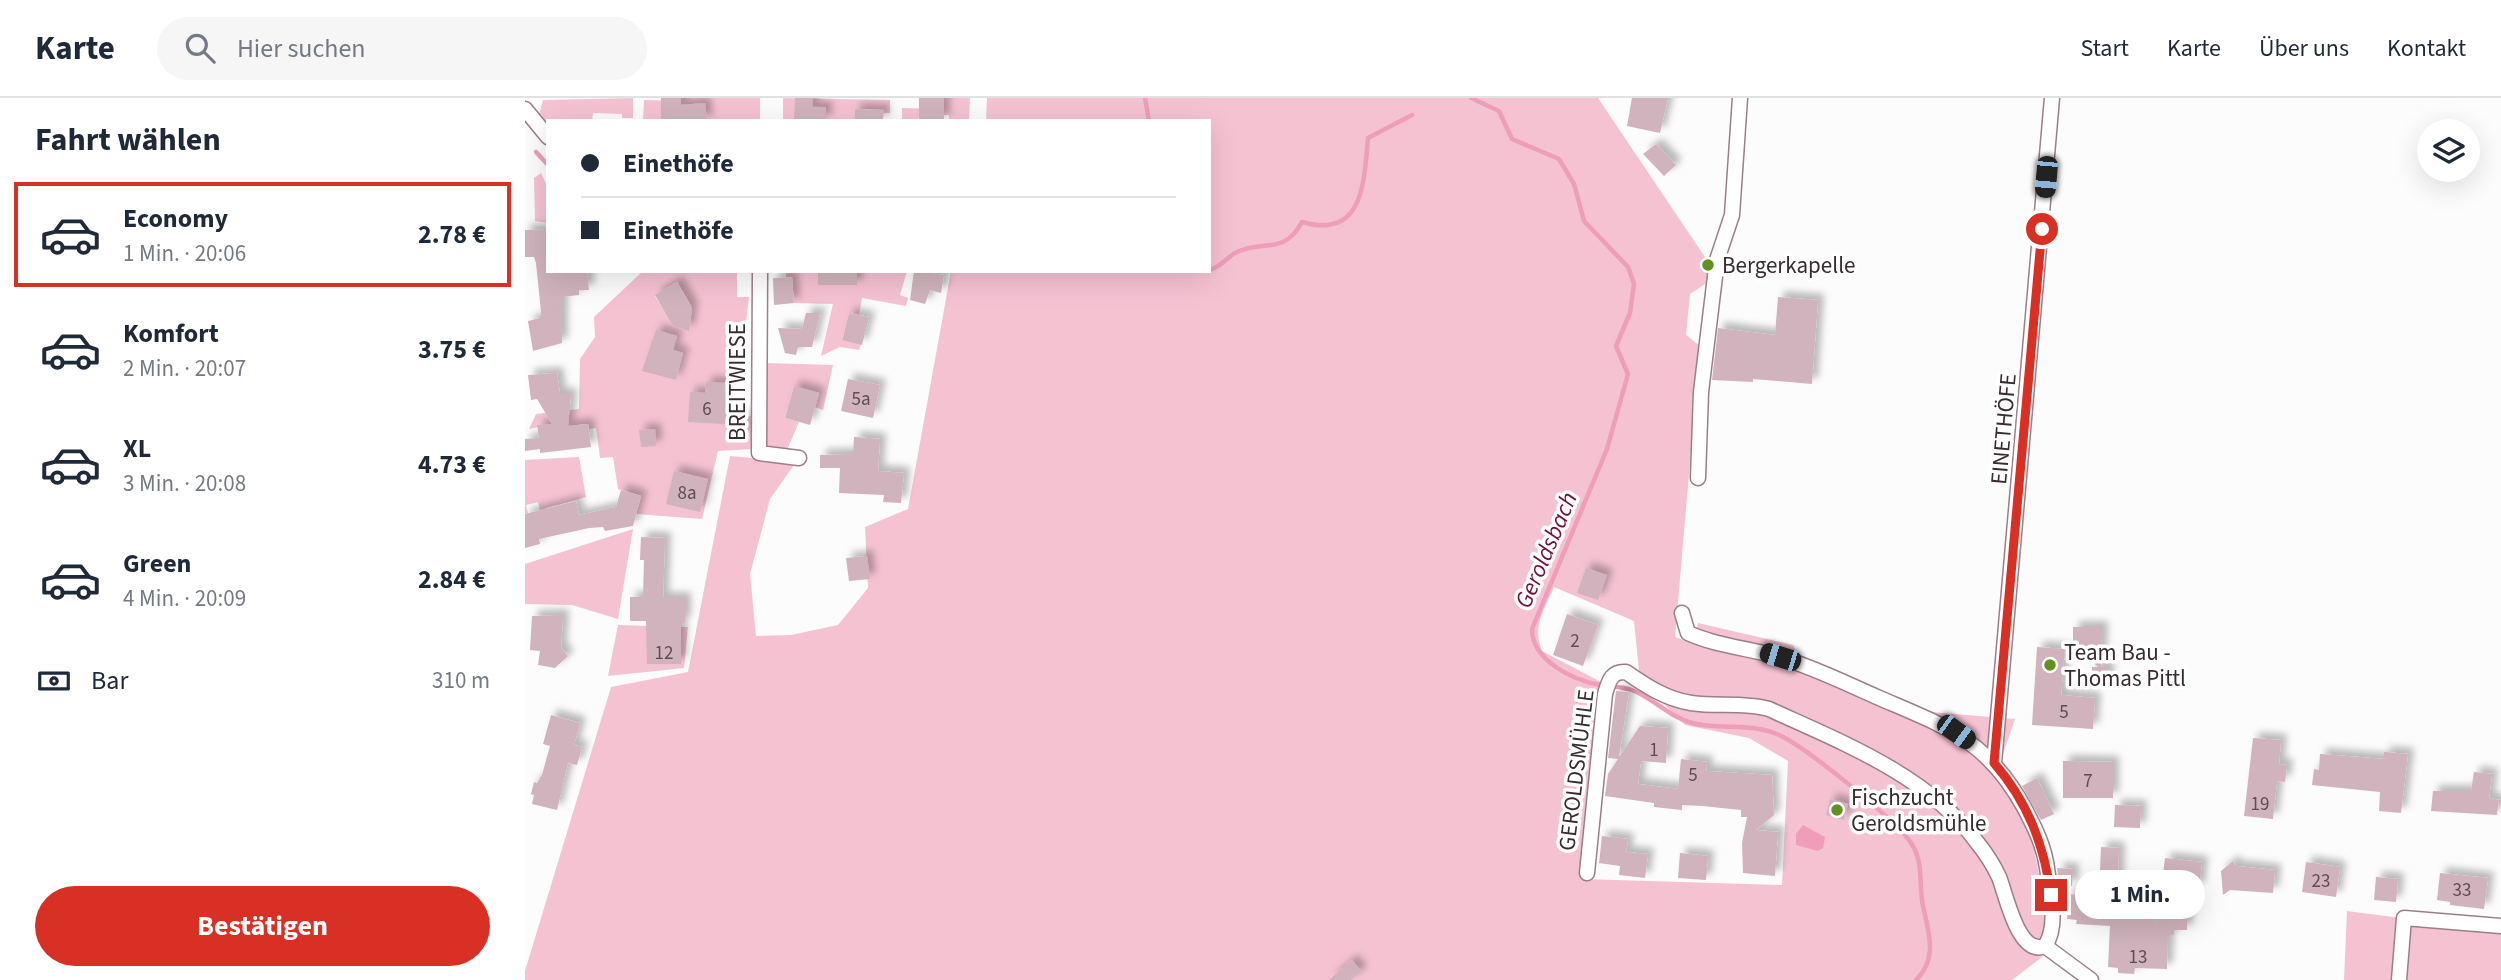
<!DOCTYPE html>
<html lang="de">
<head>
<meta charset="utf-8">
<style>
	body { margin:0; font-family:"Source Sans 3",sans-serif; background:#f6f6f7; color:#1f2937; height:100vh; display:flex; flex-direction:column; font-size:26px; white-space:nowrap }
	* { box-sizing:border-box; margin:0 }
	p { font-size:23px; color:#747a83 }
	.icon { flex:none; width:38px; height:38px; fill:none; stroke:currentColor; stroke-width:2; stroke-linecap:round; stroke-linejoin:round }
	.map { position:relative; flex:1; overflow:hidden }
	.drawer { display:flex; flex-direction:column; background:#fff; width:525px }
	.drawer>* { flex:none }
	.banner { position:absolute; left:21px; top:21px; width:665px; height:154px; border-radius:0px; box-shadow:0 7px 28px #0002; display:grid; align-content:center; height:154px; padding:0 35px; background:#fff }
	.controls { position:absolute; left:1892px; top:21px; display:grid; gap:14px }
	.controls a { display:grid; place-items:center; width:63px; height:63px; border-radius:50%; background:#fff; box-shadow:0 7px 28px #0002; font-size:35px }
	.end { position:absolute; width:32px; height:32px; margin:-16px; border:9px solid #d93025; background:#fff; box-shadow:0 0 0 4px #fff }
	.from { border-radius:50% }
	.bubble { position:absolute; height:49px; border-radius:24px; background:#fff; box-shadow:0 7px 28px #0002; font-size:23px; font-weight:700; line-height:49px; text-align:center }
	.car { position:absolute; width:21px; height:42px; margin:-21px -10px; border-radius:9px; box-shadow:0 0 5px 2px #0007; background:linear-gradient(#222 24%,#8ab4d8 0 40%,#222 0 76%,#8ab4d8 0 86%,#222 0) }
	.banner b { display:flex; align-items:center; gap:24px; height:66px; font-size:26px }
	.banner b+b { border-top:2px solid #e0e1e3 }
	.banner i { width:18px; height:18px; background:#1f2937 }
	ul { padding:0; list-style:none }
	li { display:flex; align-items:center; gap:21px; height:105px; margin:0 14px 10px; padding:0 21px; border:4px solid transparent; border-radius:0px }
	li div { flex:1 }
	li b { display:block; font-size:26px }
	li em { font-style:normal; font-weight:700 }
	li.on { border-color:#d93025 }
	li>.icon { width:63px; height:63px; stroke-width:1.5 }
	h2 { padding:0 35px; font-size:32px; line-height:84px }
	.pay { display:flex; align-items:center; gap:18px; height:77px; padding:0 35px; font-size:26px }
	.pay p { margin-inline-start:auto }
	.primary-button { display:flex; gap:14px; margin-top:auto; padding:14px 35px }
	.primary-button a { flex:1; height:80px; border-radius:42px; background:#d93025; color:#fff; font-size:28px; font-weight:700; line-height:80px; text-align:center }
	header { display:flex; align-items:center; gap:42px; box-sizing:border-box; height:98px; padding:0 35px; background:#fff; border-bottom:2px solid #e0e1e3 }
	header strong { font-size:33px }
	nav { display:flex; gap:38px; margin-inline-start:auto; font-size:24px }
	.search { width:490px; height:63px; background:#f6f6f7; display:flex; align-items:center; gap:18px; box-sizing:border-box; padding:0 24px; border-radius:38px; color:#747a83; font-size:26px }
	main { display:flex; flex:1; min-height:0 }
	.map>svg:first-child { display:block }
</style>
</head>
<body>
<header>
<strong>Karte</strong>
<div class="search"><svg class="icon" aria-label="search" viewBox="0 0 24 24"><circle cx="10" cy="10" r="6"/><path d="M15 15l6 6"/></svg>Hier suchen</div>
<nav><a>Start</a><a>Karte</a><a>Über uns</a><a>Kontakt</a></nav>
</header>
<main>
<section class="drawer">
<h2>Fahrt wählen</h2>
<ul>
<li class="on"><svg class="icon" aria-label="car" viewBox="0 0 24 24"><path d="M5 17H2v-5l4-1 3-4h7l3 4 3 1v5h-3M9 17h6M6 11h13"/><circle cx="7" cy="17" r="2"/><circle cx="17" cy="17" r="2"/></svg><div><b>Economy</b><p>1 Min. · 20:06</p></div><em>2.78 €</em></li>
<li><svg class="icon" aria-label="car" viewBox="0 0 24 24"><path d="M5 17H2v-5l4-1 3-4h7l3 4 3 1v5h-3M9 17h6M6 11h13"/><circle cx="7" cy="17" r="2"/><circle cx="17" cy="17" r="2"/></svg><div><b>Komfort</b><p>2 Min. · 20:07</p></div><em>3.75 €</em></li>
<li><svg class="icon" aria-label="car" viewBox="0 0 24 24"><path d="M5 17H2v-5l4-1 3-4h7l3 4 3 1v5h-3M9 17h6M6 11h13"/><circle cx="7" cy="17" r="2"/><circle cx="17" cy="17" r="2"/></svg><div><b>XL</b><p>3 Min. · 20:08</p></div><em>4.73 €</em></li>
<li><svg class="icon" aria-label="car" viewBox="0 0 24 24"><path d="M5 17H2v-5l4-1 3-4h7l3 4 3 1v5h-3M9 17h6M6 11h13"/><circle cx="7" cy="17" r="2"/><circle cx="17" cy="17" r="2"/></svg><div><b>Green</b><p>4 Min. · 20:09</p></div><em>2.84 €</em></li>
</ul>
<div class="pay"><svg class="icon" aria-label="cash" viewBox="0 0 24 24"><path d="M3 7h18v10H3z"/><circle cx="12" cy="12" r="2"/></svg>Bar<p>310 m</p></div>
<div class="primary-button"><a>Bestätigen</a></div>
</section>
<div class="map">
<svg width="1976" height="882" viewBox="0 0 1976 882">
	<defs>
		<filter id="shadow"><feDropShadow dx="6" dy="-6" stdDeviation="3.5" flood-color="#0004"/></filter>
	</defs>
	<rect width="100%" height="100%" fill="#fcfcfc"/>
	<g fill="#f5c2d2" fill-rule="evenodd">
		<path d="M108 0V20H97V16L68 15 67 23H23V29L14 17 18 2Z"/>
		<path d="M156 0H235V23H118L119 2 156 3Z"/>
		<path d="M258 0 365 2V15H358V12L330 11 329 23H301V9L273 8 269 23H246L258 21Z"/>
		<path d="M419 0H445L444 23H424V17H394L393 23H377V10L419 11Z"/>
		<path d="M462 0H1073L1186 168 1183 184 1165 196 1161 237 1175 248 1150 539 1166 545 1173 525 1268 547 1274 559 1393 613 1490 621 1475 665 1507 740 1524 830 1517 859 1487 882H0V873L86 589 163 574 205 358 271 364 245 401 225 476 231 538 266 537 313 527 343 490 340 429 383 411 426 173H684V23H461ZM1029 489 1109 523 1115 582 1160 627 1224 640 1263 663 1257 787 1057 781 1076 584 1017 553C1007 529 1019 512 1029 489Z"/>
		<path d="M16 75 23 90V125L10 123 9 80Z"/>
		<path d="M118 173H212V199H224L215 275 206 280 200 337 218 339 220 318H227V351L193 353 177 421 111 416 116 398 93 391 88 359 75 360 71 330 64 331 63 326 29 330 28 326 4 331 11 316 54 311 55 261 70 239 69 219ZM152 184 166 208 145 221 130 198Z"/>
		<path d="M261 173H382L375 197 383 200 381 208 337 200 334 217 324 215 317 241 336 246 334 252 315 249 296 258 308 206 269 205 267 179H261Z"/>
		<path d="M240 265 308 267 298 312 290 309 269 288 260 320 274 324 262 352 241 347Z"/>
		<path d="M54 359 61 399 21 410 22 416 16 418 13 404 1 407 3 415 0 416V362Z"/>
		<path d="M108 431 93 521 47 507 0 506V466Z"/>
		<path d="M93 527 163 529 159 570 83 578Z"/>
		<path d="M1822 813 1976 833V882H1819Z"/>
	</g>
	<path fill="#ef9db9" d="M1278 727 1300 739 1298 750 1293 753 1271 747V736Z"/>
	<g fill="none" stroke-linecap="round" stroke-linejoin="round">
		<g stroke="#ef9db9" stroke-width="4.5">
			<path d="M620 0 624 23"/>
			<path d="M946 0 974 13 987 41 1034 61 1049 86 1059 123 1103 169 1109 186 1105 215 1091 248 1103 276 1082 351 1007 531C1007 562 1047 582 1075 587 1085 589 1097 588 1107 592 1128 600 1144 619 1167 625 1194 632 1226 625 1252 636 1279 647 1365 718 1384 742 1400 763 1393 784 1398 808 1404 835 1413 861 1391 882"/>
			<path d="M11 54 23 67"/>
			<path d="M684 172C696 170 701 159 712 154 740 141 758 158 777 124 839 142 839 83 843 40L887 17"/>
			<path d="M674 173H675"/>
		</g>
	</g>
	<g fill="#d0b3bc" filter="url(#shadow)">
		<path d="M136 0H156V7L180 5 182 23H136Z"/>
		<path d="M270 0H288L287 9H301V23H269Z"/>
		<rect x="394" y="0" width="25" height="23"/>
		<path d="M1107 0H1143L1135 35 1102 28Z"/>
		<path d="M330 11 359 12 358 23H329Z"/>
		<path d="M1131 46 1151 67 1139 78 1118 56Z"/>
		<path d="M23 131V175L62 173 64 192H54V197L37 199V245L8 253 3 223 15 220 16 214 11 165 9 159H0V132Z"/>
		<rect x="293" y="173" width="39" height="14"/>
		<path d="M389 173H410L409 176 419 177 416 195 405 192 400 206 385 202Z"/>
		<path d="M267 179 269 205 249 207 248 180Z"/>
		<path d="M152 184 167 210 164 233 148 228 130 197Z"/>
		<path d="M1253 199 1293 202 1287 286 1228 281V284L1187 282 1193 230 1250 237Z"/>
		<path d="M281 215H295L287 249H273L271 257 260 255 253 230 277 231Z"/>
		<path d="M324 215 344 219 337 247 317 242Z"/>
		<path d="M131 232 152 238 148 252 158 255 151 282 117 273Z"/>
		<path d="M32 275 35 296H46L43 328 63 326 66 349 15 355V351L0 353V341L14 340 12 327 27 326 12 301 6 302 3 277Z"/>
		<path d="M323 281 355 287 348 320 316 313Z"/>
		<path d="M181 284 202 285 200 326 163 324 165 294 180 295Z"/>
		<path d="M269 288 294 295 285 327 260 320Z"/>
		<path d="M202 316 220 318 218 339 200 338Z"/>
		<path d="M130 331 131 348 116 349 114 332Z"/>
		<path d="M329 339 355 341 353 373 379 375 376 405 358 404 359 397 314 395 315 370H295V357L328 356Z"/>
		<path d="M149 373 183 381 175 414 141 406Z"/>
		<path d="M96 392 116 398 108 428 80 433 78 429 64 430 14 441 15 446 0 450V416L51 403 54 417 91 409Z"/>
		<path d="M116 439 140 440 138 500H160V524H156V566H122L121 523H105V499H118L119 462H115Z"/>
		<path d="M342 458 345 481 324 483 321 460Z"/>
		<path d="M1061 470 1082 477 1073 502 1052 495Z"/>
		<path d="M1042 516 1073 527 1058 568 1028 557Z"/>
		<path d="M38 517 36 550 43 558 30 570 13 567 15 553 5 552 7 518Z"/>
		<path d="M1548 529H1577L1576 569H1583V588H1567V569H1573L1548 544Z"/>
		<path d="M1512 549 1540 551 1536 597 1570 600 1568 631 1507 627Z"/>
		<path d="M1091 593 1104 594 1094 659 1115 628 1143 630 1141 665 1116 663 1113 686 1153 691 1156 661 1182 664 1181 673 1247 677 1249 717 1231 732 1253 734 1250 778 1218 775 1217 745 1222 719H1216V712L1177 708 1157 707V712L1129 709V705L1080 698 1083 676 1093 661 1083 660Z"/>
		<path d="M26 617 55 625 49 647 57 649 52 667 43 665 32 712 7 706 9 697 6 696 9 684 12 685 17 677 25 648 18 646Z"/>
		<path d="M1728 640 1756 642 1754 666 1762 667 1760 684 1752 683 1748 721 1719 718Z"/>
		<path d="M1859 654 1883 656 1876 715 1854 713 1855 694 1787 687 1789 671 1794 672 1795 656 1859 661Z"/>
		<path d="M1538 663 1588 664V700H1538Z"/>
		<path d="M1949 674 1967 676 1964 700 1974 702 1972 717 1906 713 1908 693H1946Z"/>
		<path d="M1512 680 1529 716 1516 722 1497 688Z"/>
		<path d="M1305 701 1323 706 1319 722 1301 717Z"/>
		<path d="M1590 707 1616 708 1615 730 1589 729Z"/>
		<path d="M1077 738 1103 741 1101 754 1123 756 1120 780 1094 777 1095 768 1074 765Z"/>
		<path d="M1576 749 1594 750 1592 806 1604 796 1632 826 1640 760 1677 764 1674 790 1662 789V832H1649V837H1643L1642 871 1610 870 1609 876 1593 875V870L1583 869 1585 828 1551 826 1552 822 1542 821 1544 796 1574 798Z"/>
		<path d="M1155 755 1183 758 1181 782 1153 780Z"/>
		<path d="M1708 763 1711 768 1750 772 1748 795 1705 792 1698 797 1696 773Z"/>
		<path d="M1781 764 1815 769 1811 799 1777 794Z"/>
		<path d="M1532 770 1548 771 1547 788 1534 787Z"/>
		<path d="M1915 775 1963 780 1959 811 1925 807V804L1912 802Z"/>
		<path d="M1851 779 1873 781 1871 804 1849 802Z"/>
		<path d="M827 862 836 873 826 882H804Z"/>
	</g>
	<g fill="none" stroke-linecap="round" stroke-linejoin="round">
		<defs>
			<g id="minor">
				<path d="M0 11 23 39"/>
				<path d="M235 173 234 355 274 360"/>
				<path d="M1173 380 1176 294 1192 162 1207 117 1215 0"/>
				<path d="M1157 515 1163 535C1192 548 1223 550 1254 559 1288 569 1320 585 1352 599 1421 629 1462 641 1500 711 1510 730 1519 748 1522 770 1525 792 1534 828 1520 848L1566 882"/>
				<path d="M1469 665 1527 0"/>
				<path d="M1062 775 1080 596C1084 583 1086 573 1101 574 1121 588 1141 601 1166 605 1192 609 1218 604 1244 611 1316 644 1402 677 1451 743 1460 754 1468 766 1474 779 1481 796 1493 859 1520 848"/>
				<path d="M1874 882 1879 820 1976 828"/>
			</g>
		</defs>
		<use href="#minor" stroke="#9b7f88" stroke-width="17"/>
		<use href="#minor" stroke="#fff" stroke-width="14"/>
	</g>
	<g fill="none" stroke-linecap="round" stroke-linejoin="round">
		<path stroke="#d93025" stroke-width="9" d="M1517 131 1469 665C1503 704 1519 747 1526 797"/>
	</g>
	<g fill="#629023" stroke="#fff" stroke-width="2.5">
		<circle cx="1183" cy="167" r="7"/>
		<circle cx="1525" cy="567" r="7"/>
		<circle cx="1312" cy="712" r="7"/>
	</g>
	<g text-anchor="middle" stroke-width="7" stroke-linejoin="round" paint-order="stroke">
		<g font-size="19" fill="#5e4e53">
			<text x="336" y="307">5a</text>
			<text x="182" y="317">6</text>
			<text x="162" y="401">8a</text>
			<text x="1050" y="549">2</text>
			<text x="139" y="561">12</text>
			<text x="1539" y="620">5</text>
			<text x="1129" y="658">1</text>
			<text x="1168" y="683">5</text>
			<text x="1563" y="689">7</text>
			<text x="1735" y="712">19</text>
			<text x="1796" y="789">23</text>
			<text x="1937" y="798">33</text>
			<text x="1613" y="865">13</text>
		</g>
		<g font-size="23" fill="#382c30" stroke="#fff" text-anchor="start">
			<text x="1197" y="175">Bergerkapelle</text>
			<text x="1539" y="562">Team Bau -<tspan x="1539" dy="26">Thomas Pittl</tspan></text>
			<text x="1326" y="707">Fischzucht<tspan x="1326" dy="26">Geroldsmühle</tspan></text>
		</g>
		<g font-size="23" fill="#382c30" stroke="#fff">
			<text transform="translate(212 284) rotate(-90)" y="8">BREITWIESE</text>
			<text transform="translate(1478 331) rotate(-85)" y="8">EINETHÖFE</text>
			<text transform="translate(1051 672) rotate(-83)" y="8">GEROLDSMÜHLE</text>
		</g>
		<g font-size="24" font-style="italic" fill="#6f0f3d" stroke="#fff">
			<text transform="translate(1021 452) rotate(-67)" y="8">Geroldsbach</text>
		</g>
	</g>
</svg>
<div class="controls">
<a><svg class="icon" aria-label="layers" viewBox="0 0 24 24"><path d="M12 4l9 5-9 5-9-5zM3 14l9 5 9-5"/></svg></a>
</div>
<i class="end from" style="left:1517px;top:131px"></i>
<i class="end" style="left:1526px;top:797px"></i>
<div class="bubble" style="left:1550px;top:772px;width:130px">1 Min.</div>
<i class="car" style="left:1521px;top:79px;rotate:185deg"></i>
<i class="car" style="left:1255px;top:559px;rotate:287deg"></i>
<i class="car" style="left:1431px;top:634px;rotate:126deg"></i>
<div class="banner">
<b><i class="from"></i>Einethöfe</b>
<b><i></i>Einethöfe</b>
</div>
</div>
</main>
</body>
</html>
